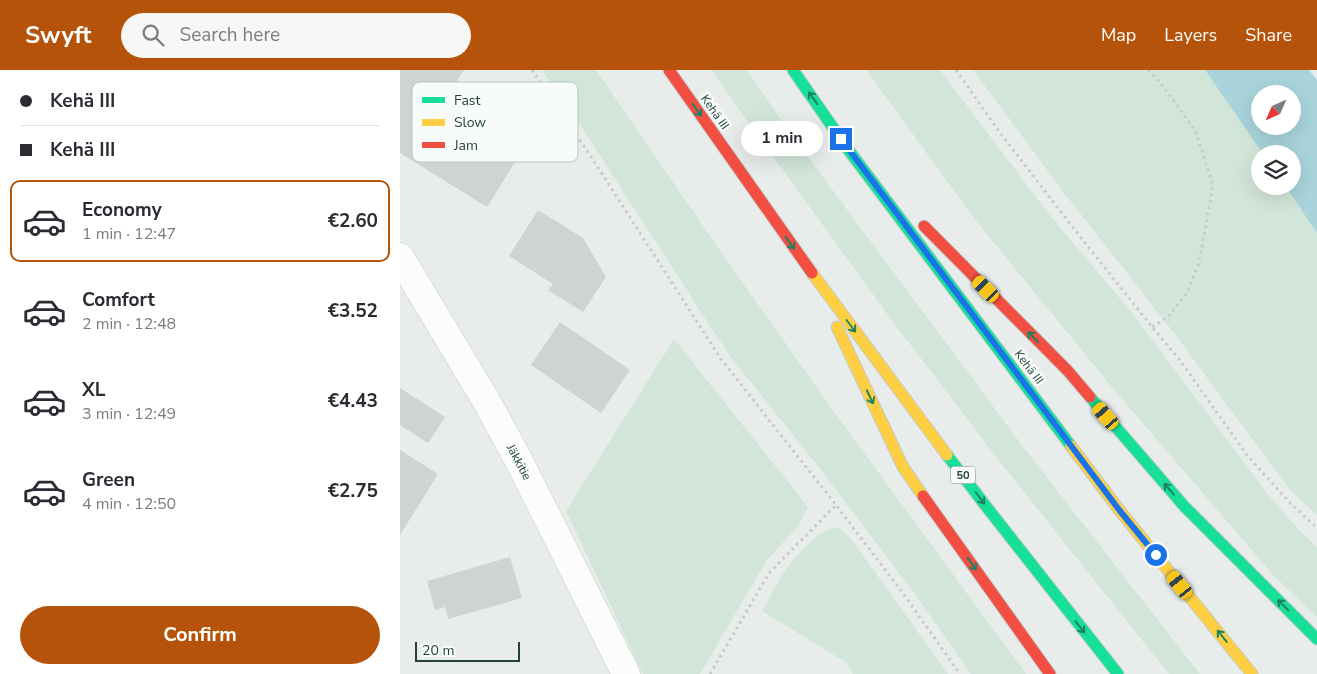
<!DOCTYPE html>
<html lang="en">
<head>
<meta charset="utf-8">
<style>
	body { margin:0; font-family:"Nunito Sans",sans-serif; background:#f7f7f7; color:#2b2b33; height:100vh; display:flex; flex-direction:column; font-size:19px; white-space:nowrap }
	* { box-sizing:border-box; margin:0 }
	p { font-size:16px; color:#7c7c81 }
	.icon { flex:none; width:28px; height:28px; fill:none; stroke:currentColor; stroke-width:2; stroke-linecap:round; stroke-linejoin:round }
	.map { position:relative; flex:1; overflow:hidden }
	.panel { display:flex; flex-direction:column; background:#fff; width:400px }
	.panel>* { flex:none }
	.hud { display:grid; align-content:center; height:110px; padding:0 20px; background:#fff }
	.needle { width:32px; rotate:225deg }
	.buttons { position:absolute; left:851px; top:15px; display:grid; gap:10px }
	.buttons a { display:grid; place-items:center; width:50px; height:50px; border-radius:50%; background:#fff; box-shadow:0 5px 20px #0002; font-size:25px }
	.scale { position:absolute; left:15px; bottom:12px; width:105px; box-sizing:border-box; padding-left:5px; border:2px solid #24423a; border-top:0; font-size:14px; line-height:18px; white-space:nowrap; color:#24423a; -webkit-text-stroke:4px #f7fbf9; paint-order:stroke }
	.end { position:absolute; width:22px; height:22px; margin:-11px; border:6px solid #1a73e8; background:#fff; box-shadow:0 0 0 2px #fff }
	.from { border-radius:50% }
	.bubble { position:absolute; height:35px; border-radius:18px; background:#fff; box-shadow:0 5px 20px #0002; font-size:16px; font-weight:700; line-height:35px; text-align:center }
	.car { position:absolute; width:15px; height:30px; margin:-15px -8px; border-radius:6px; box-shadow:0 0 4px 1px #0007; background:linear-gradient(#f5c518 24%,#345 0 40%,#f5c518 0 76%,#345 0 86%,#f5c518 0) }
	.hud b { display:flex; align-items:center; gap:18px; height:48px; font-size:19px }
	.hud b+b { border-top:1px solid #e1e1e2 }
	.hud i { width:12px; height:12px; background:#2b2b33 }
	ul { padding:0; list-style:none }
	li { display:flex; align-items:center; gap:15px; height:82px; margin:0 10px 8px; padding:0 10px; border:2px solid transparent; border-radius:10px }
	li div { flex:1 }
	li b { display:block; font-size:19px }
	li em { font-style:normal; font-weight:700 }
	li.on { border-color:#b45309 }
	li>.icon { width:45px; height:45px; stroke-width:1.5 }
	.primary-button { display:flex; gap:10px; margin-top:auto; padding:10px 20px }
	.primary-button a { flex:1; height:58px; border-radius:30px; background:#b45309; color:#fff; font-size:20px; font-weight:700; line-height:58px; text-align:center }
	header { display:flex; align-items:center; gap:30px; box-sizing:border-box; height:70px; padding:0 25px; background:#b45309; color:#fff }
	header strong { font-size:24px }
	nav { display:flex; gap:28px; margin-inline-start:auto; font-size:18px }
	.search { width:350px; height:45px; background:#f7f7f7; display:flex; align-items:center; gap:12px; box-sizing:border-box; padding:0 18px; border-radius:28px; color:#7c7c81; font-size:19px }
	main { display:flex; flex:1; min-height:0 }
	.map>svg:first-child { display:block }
</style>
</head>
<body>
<header>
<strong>Swyft</strong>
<div class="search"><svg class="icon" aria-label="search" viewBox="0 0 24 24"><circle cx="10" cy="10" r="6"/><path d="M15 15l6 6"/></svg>Search here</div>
<nav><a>Map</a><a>Layers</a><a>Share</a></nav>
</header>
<main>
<section class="panel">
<div class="hud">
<b><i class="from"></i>Kehä III</b>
<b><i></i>Kehä III</b>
</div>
<ul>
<li class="on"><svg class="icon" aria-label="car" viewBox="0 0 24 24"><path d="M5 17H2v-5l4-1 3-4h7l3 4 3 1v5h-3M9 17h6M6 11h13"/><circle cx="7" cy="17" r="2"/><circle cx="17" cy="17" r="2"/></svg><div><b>Economy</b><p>1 min · 12:47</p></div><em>€2.60</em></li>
<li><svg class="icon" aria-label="car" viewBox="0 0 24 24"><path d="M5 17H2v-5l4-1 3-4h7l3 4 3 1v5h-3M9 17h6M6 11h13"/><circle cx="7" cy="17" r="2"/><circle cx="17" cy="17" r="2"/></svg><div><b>Comfort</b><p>2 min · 12:48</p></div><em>€3.52</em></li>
<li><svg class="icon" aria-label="car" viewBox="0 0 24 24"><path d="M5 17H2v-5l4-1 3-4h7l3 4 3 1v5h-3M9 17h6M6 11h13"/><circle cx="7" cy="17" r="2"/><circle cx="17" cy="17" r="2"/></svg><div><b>XL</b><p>3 min · 12:49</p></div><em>€4.43</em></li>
<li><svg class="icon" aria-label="car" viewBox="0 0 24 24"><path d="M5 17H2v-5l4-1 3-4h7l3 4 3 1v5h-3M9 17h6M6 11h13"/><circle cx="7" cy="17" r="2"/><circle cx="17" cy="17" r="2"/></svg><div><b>Green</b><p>4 min · 12:50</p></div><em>€2.75</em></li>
</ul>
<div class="primary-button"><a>Confirm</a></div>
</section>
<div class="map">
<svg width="917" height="604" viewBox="0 0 917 604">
	<rect width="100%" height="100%" fill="#e8edeb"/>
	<g fill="#d1e6d8">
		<path d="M142 0H196L323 185 432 339 626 604H571L515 524 417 395 334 291 310 256 175 47Z"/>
		<path d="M312 0H347L388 60 624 378 800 604H769L608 402 493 252 335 34Z"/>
		<path d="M466 0H540L648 143 733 244 870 427 900 461 917 477V547L874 506 711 316 577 152Z"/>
		<path d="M573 0H805L863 84H860V116H885L917 163V445L890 420 774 263 665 124Z"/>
		<path d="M274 269 408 437 398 456 367 490 300 604H243L166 441Z"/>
		<path d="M435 457 443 461 452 470 548 604H453L447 593 362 541C371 526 378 510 388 497 397 484 420 460 435 457Z"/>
	</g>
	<path fill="#a9d4db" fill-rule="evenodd" d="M805 0H909L917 10V163L885 116H892V84H863ZM860 24H892V56H860Z"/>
	<g fill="#cfd4d2">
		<path d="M0 0H64L38 41 117 89 87 137 0 83Z"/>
		<path d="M138 140 183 168 206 207 183 242 148 220 153 214 109 186Z"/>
		<path d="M160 252 230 300 201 343 131 295Z"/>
		<path d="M0 318 45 347 28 373 0 355Z"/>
		<path d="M0 380 38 404 0 465Z"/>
		<path d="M110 487 122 528 48 549 45 537 35 540 27 511Z"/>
	</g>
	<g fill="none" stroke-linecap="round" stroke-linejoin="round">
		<defs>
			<path id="street" d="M0 187 87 332 119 391 226 604"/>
			<g id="fast">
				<path d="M393 0 450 82 671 376"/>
				<path d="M690 327 784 436 917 569"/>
				<path d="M547 385 585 435 718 604"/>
			</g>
			<g id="slow">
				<path d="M412 203 547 385"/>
				<path d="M437 257 503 397 523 426"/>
				<path d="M671 376 720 441 852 604"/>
			</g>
			<g id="jam">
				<path d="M269 0 412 203"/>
				<path d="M524 156 668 301 690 327"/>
				<path d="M523 426 650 604"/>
			</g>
		</defs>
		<use href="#street" stroke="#c5cac8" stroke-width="29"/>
		<use href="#fast" stroke="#c3ccc9" stroke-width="13"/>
		<use href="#slow" stroke="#c3ccc9" stroke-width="13"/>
		<use href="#jam" stroke="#c3ccc9" stroke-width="13"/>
		<g stroke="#c3ccca" stroke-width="3" stroke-dasharray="2.5 4" stroke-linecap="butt">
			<path d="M132 0 188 82 321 289 436 435 502 522 560 604"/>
			<path d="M556 0 598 60 678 164 752 257 779 289 847 385 890 433 917 458"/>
			<path d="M748 0 760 12 795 60 813 115 799 193 787 223 769 246 752 257"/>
			<path d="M310 604 369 503 436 435"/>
		</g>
		<use href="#street" stroke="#fcfcfc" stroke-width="28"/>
		<use href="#fast" stroke="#16e098" stroke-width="11"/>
		<use href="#slow" stroke="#ffcf43" stroke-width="11"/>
		<use href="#jam" stroke="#f24e42" stroke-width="11"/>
	</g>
	<defs><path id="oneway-shaft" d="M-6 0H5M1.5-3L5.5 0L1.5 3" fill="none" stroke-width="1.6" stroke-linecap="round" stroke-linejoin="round" transform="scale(1.25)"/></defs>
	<g stroke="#1e8160">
		<use href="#oneway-shaft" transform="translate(413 28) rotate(-125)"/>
		<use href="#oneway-shaft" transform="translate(297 40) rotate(55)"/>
		<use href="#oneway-shaft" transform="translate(390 173) rotate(55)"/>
		<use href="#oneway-shaft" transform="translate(451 256) rotate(53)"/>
		<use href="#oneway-shaft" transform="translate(633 267) rotate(-135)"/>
		<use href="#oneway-shaft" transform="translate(470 327) rotate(65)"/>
		<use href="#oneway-shaft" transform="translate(769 419) rotate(-131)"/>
		<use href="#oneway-shaft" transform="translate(580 428) rotate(53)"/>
		<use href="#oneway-shaft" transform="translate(572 494) rotate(55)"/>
		<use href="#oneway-shaft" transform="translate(883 535) rotate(-135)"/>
		<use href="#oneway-shaft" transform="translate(680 557) rotate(52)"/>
		<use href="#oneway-shaft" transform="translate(822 566) rotate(-129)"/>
	</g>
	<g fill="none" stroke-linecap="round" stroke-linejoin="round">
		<path stroke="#1a73e8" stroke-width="6" d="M441 69 720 441 756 485"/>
	</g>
	<g text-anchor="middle" stroke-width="5" stroke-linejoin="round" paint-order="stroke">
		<rect fill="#f7fbf9" stroke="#637a73" stroke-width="1" x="550.5" y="396.5" width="25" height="17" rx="4"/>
		<g font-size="11" font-weight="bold" fill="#24423a">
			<text x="563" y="409">50</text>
		</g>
		<g font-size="12" fill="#24423a" stroke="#f7fbf9">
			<text transform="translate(315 42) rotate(55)" y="4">Kehä III</text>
			<text transform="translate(629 297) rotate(53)" y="4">Kehä III</text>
			<text transform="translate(119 392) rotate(62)" y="4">Jäkkitie</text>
		</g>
	</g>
	<rect x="12" y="12" width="166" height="80" rx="8" fill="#f7fbf9" stroke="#b8c4c0" stroke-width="1"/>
	<rect x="22" y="27" width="23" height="6" fill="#16e098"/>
	<rect x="22" y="49" width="23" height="7" fill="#ffcf43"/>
	<rect x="22" y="72" width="23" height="6" fill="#f24e42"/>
	<g font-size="14" fill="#24423a">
		<text x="54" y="35">Fast</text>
		<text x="54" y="57">Slow</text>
		<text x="54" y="80">Jam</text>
	</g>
</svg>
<div class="buttons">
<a><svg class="needle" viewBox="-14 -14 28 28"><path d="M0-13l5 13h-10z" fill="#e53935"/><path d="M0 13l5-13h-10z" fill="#7c7c81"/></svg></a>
<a><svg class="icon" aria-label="layers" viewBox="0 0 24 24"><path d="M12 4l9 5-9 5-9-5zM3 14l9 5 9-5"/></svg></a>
</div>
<div class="scale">20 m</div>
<i class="end from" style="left:756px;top:485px"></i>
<i class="end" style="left:441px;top:69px"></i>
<div class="bubble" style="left:341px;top:51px;width:82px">1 min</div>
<i class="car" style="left:586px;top:219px;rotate:315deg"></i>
<i class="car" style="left:706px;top:346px;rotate:319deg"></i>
<i class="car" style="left:780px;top:515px;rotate:321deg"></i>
</div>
</main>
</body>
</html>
